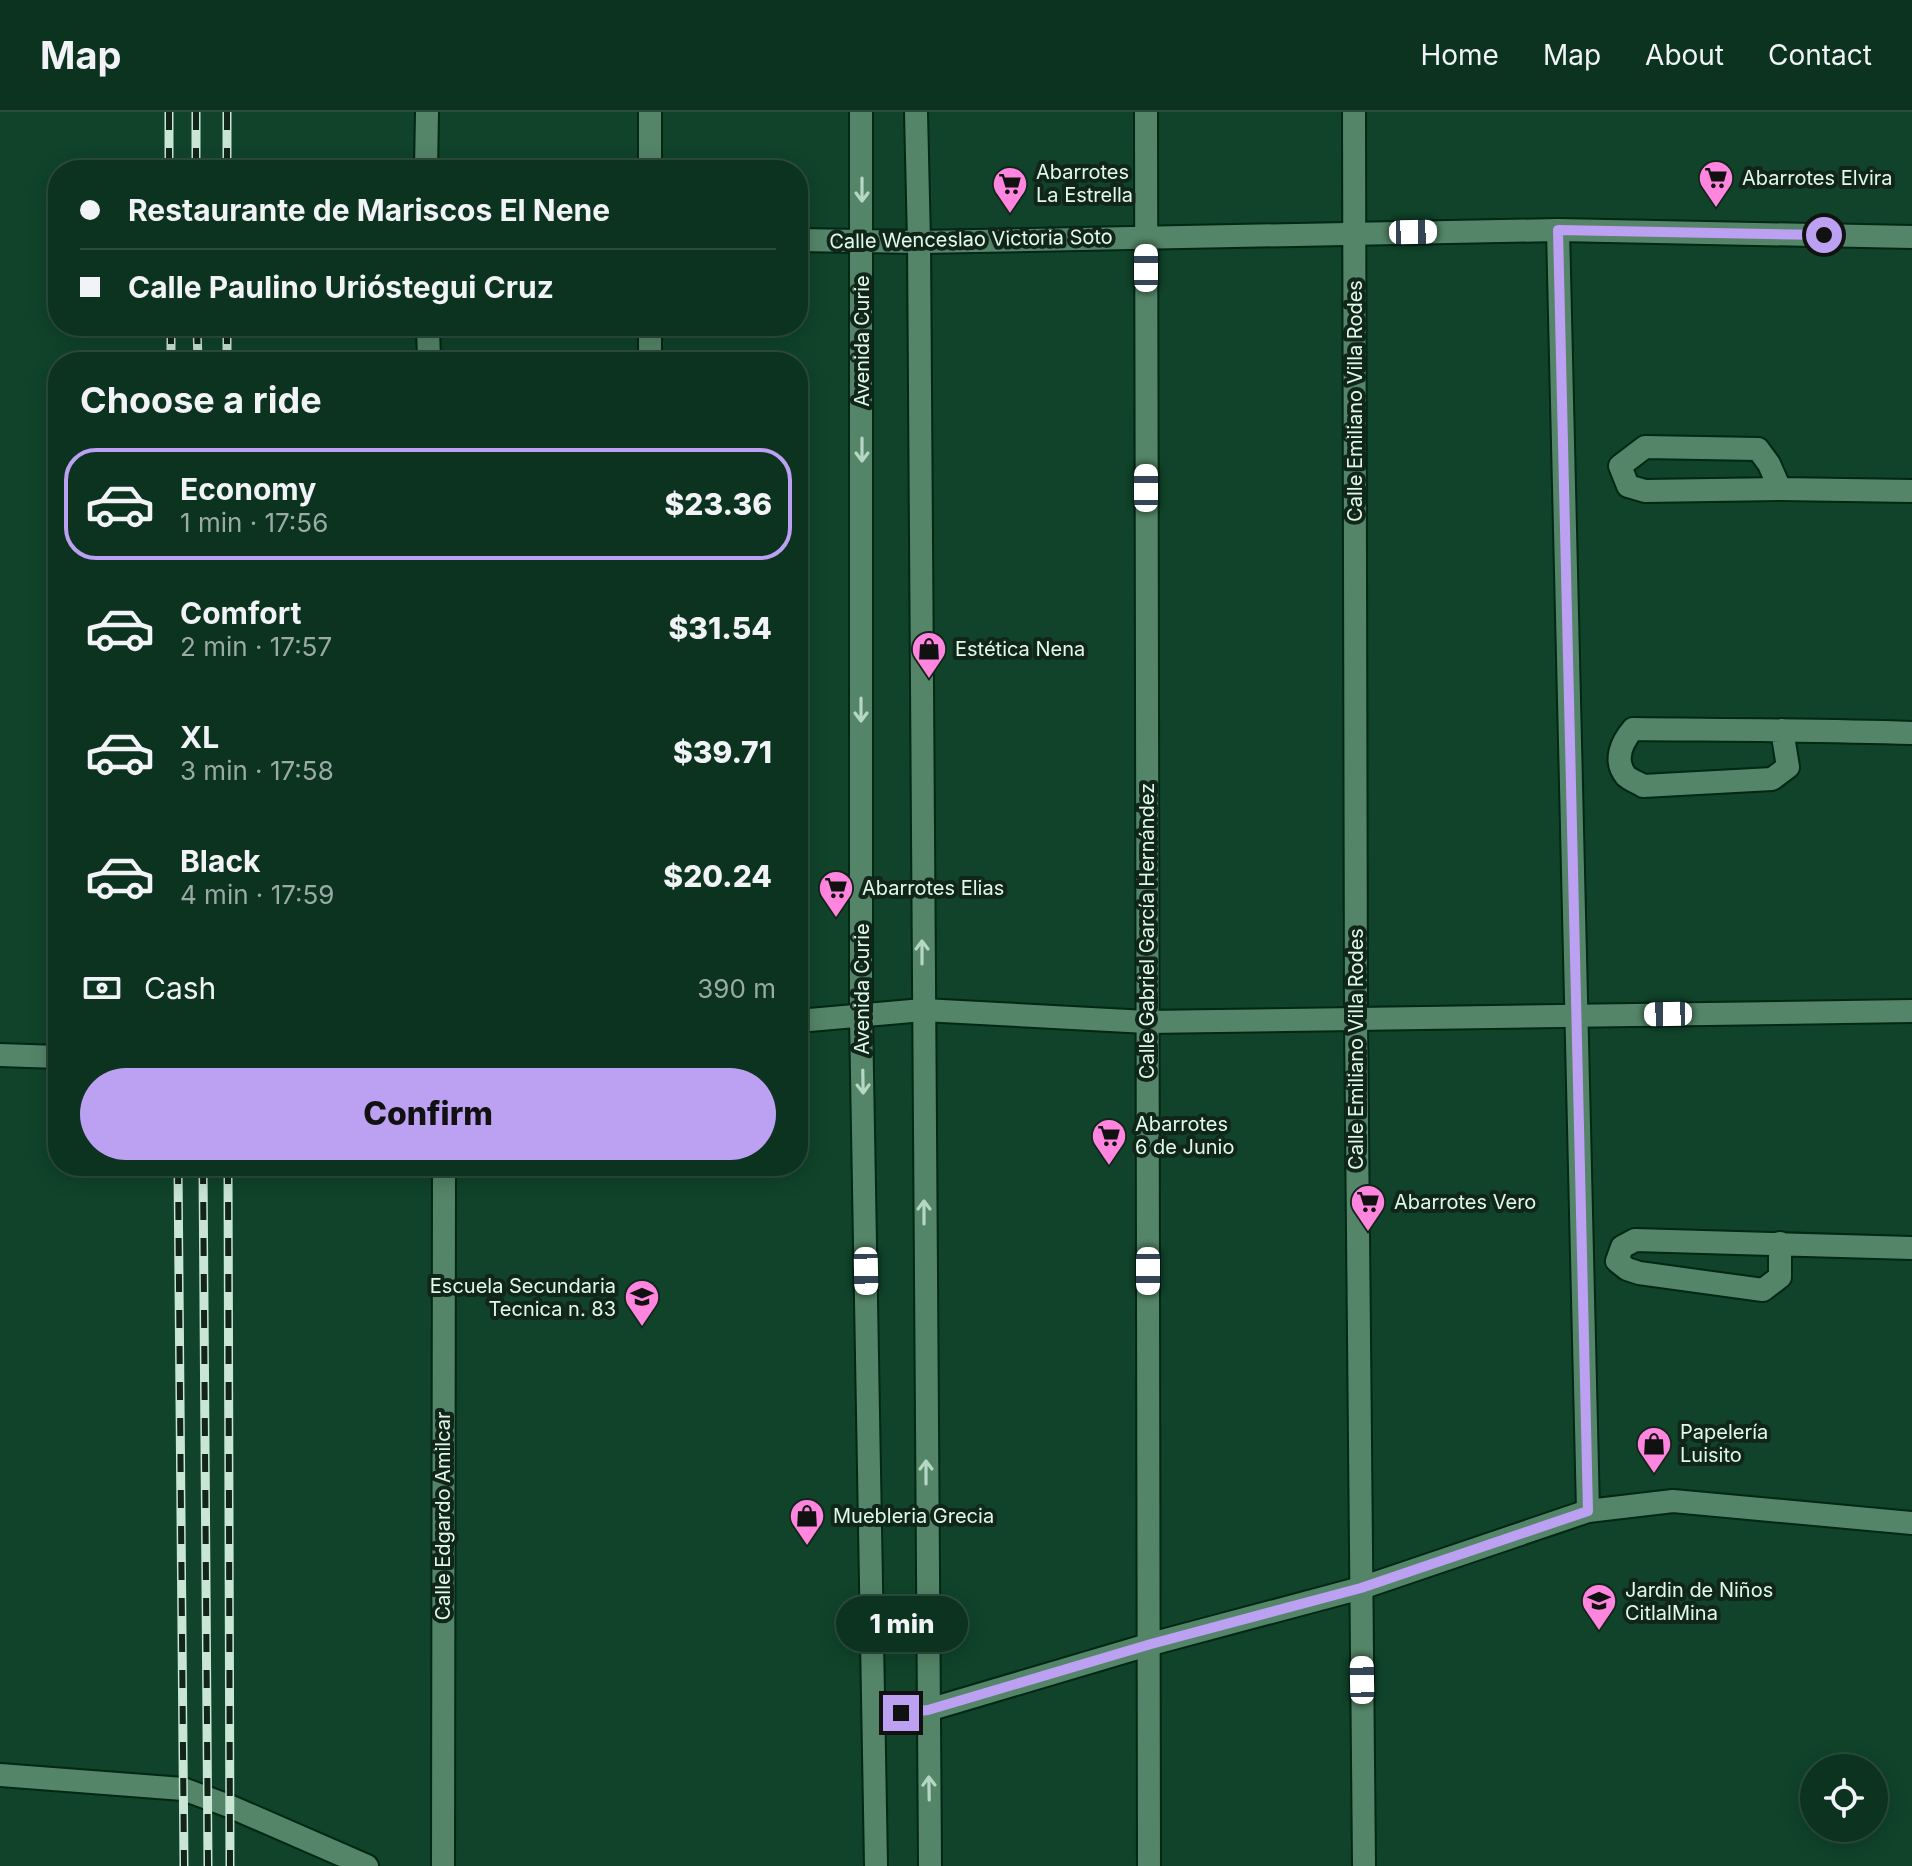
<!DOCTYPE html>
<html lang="en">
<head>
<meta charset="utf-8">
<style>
	body { margin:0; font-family:Inter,sans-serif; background:#1a3e2d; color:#f1f3f6; height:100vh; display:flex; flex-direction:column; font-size:30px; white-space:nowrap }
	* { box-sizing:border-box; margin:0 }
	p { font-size:26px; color:#9aaaa5 }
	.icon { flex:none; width:44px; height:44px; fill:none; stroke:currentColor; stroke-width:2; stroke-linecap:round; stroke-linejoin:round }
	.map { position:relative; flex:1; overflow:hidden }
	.drawer { position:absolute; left:48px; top:240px; width:760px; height:824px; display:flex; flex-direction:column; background:#0c3220; border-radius:32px; box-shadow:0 4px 20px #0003,0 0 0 2px #2c4d3e }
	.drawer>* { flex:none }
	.top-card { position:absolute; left:48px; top:48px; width:760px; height:176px; border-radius:32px; box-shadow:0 4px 20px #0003,0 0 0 2px #2c4d3e; display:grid; align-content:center; height:176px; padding:0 32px; background:#0c3220 }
	.tools { position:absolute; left:1800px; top:1642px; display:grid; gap:16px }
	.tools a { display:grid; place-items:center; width:88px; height:88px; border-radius:50%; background:#0c3220; box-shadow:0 4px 20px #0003,0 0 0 2px #2c4d3e; font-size:40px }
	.end { position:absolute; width:36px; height:36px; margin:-18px; border:10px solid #bca0f2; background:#111; box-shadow:0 0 0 4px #111 }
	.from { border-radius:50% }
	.bubble { position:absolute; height:56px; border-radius:28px; background:#0c3220; box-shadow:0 4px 20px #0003,0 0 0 2px #2c4d3e; font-size:26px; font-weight:800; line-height:56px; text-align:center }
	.car { position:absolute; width:24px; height:48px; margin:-24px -12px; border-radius:10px; box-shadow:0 0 6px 2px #0007; background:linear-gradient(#fff 24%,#345 0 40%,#fff 0 76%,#345 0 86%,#fff 0) }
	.top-card b { display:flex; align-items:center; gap:28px; height:76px; font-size:30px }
	.top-card b+b { border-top:2px solid #2c4d3e }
	.top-card i { width:20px; height:20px; background:#f1f3f6 }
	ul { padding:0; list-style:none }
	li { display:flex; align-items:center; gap:24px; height:112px; margin:0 16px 12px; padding:0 16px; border:4px solid transparent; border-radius:32px }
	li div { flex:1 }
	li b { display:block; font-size:30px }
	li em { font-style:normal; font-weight:800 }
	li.active { border-color:#bca0f2 }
	li>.icon { width:72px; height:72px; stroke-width:1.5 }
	h2 { padding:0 32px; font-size:36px; line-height:96px }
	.pay { display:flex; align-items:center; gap:20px; height:88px; padding:0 32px; font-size:30px }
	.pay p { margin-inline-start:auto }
	.primary-button { display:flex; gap:16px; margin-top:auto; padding:16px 32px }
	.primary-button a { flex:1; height:92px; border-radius:48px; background:#bca0f2; color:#111; font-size:32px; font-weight:800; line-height:92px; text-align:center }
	header { display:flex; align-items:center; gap:48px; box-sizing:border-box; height:112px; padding:0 40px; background:#0c3220; border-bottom:2px solid #2c4d3e }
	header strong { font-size:38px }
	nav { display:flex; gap:44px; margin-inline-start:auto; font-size:28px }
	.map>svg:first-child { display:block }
</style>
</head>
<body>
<header>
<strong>Map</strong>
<nav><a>Home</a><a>Map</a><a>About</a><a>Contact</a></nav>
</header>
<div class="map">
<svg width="1912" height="1754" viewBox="0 0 1912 1754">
	<rect width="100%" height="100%" fill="#10432a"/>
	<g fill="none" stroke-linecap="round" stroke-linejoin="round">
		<defs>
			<g id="minor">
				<path d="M650 0V58"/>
				<path d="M861 0V905L876 1754"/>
				<path d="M916 0 919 130 930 1754"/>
				<path d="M1146 0 1149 1754"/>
				<path d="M1354 0 1356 907 1364 1754"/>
				<path d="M426 58 427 0"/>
				<path d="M1558 118 1588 1399"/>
				<path d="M798 128 919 130 1558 118 1912 125"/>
				<path d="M428 214 429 250"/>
				<path d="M650 214V250"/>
				<path d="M1780 377 1769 352 1758 337 1645 335 1620 354 1628 374 1645 379 1780 377 1912 379"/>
				<path d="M1782 618 1788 655 1772 667 1643 674C1639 671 1630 668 1626 664 1613 648 1622 630 1633 617 1726 618 1819 618 1912 621"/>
				<path d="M798 909 923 898 1147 910 1912 899"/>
				<path d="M0 943 58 945"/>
				<path d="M1780 1131V1165L1763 1178 1639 1161 1627 1157 1617 1149 1622 1135 1635 1128 1912 1136"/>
				<path d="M874 1604 928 1598 1151 1532 1361 1476 1588 1399 1673 1389 1912 1411"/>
				<path d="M443 1754 444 1054"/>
			</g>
			<path id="secondary" d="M0 1663 183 1677 229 1694 367 1754"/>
		</defs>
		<use href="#minor" stroke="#012715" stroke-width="26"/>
		<use href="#secondary" stroke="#012715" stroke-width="26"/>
		<use href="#minor" stroke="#548568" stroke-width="22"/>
		<use href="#secondary" stroke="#548568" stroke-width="22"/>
		<defs>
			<g id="rail">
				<path d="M169 0V58"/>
				<path d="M196 0V58"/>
				<path d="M227 0V58"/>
				<path d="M171 214V250"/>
				<path d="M197 214 198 250"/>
				<path d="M227 214V250"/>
				<path d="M178 1054 184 1754"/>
				<path d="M203 1054 208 1754"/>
				<path d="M228 1054 230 1754"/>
			</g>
		</defs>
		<use href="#rail" stroke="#c9e5d4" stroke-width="9"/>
		<use href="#rail" stroke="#112519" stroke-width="6" stroke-dasharray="18" stroke-linecap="butt"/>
	</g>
	<defs><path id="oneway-shaft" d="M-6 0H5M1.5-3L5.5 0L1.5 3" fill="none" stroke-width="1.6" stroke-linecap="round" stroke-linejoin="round" transform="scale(2)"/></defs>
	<g stroke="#b6d7c3">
		<use href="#oneway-shaft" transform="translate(862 78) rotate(90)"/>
		<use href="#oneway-shaft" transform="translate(862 338) rotate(90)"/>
		<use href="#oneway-shaft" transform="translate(861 598) rotate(90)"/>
		<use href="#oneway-shaft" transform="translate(922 840) rotate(-90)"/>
		<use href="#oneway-shaft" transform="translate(863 970) rotate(89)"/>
		<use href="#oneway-shaft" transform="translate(924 1100) rotate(-90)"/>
		<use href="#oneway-shaft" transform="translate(926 1360) rotate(-90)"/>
		<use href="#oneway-shaft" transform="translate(929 1676) rotate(-91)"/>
	</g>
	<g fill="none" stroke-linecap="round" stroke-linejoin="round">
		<path stroke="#bca0f2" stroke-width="10" d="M901 1601 928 1598 1151 1532 1361 1476 1588 1399 1558 118 1824 123"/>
	</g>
	<defs>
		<symbol id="supermarket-pin" viewBox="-11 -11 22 30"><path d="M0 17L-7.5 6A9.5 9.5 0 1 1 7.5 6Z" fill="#ff85df" stroke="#112519"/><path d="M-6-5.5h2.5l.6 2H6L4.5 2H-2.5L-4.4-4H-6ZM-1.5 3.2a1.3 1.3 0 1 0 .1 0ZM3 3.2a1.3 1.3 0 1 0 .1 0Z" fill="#111"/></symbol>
		<symbol id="shop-pin" viewBox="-11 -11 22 30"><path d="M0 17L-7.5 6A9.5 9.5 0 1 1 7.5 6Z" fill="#ff85df" stroke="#112519"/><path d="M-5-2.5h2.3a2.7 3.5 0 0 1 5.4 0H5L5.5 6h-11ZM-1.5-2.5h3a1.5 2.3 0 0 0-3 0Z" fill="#111"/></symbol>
		<symbol id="school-pin" viewBox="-11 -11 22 30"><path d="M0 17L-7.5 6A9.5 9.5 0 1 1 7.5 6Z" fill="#ff85df" stroke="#112519"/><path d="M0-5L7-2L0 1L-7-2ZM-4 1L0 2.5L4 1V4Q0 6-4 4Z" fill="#111"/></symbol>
	</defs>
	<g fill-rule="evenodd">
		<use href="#supermarket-pin" x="1696" y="46" width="40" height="54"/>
		<use href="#supermarket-pin" x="990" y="52" width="40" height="54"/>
		<use href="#shop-pin" x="909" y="517" width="40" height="54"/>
		<use href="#supermarket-pin" x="816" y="756" width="40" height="54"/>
		<use href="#supermarket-pin" x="1089" y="1004" width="40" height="54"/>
		<use href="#supermarket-pin" x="1348" y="1070" width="40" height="54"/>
		<use href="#school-pin" x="622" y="1165" width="40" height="54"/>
		<use href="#shop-pin" x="1634" y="1312" width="40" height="54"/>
		<use href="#shop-pin" x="787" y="1384" width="40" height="54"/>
		<use href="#school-pin" x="1579" y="1469" width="40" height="54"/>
	</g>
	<g text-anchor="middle" stroke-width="8" stroke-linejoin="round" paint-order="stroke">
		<g font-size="20" fill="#e0faea" stroke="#112519" text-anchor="start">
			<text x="1036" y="67">Abarrotes<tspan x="1036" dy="23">La Estrella</tspan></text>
			<text x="1742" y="73">Abarrotes Elvira</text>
			<text x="955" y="544">Estética Nena</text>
			<text x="862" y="783">Abarrotes Elias</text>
			<text x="1135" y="1019">Abarrotes<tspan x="1135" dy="23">6 de Junio</tspan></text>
			<text x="1394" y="1097">Abarrotes Vero</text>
			<text x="616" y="1181" text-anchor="end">Escuela Secundaria<tspan x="616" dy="23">Tecnica n. 83</tspan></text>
			<text x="1680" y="1327">Papelería<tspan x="1680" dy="23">Luisito</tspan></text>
			<text x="833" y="1411">Muebleria Grecia</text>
			<text x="1625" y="1485">Jardin de Niños<tspan x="1625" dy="23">CitlalMina</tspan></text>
		</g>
		<g font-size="20" fill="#e0faea" stroke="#112519">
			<text transform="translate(971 127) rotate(-1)" y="7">Calle Wenceslao Victoria Soto</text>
			<text transform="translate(862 229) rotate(-90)" y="7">Avenida Curie</text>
			<text transform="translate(1355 289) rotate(-90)" y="7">Calle Emiliano Villa Rodes</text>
			<text transform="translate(1147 819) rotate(-90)" y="7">Calle Gabriel García Hernández</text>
			<text transform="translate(862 877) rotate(-90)" y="7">Avenida Curie</text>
			<text transform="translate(1356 937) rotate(-90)" y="7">Calle Emiliano Villa Rodes</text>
			<text transform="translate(443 1404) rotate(-90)" y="7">Calle Edgardo Amilcar</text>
		</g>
	</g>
</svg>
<div class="tools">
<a><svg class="icon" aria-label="locate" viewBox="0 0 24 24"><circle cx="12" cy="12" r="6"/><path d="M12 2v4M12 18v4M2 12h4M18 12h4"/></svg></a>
</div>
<i class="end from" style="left:1824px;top:123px"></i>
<i class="end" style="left:901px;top:1601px"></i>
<div class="bubble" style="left:836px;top:1484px;width:132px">1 min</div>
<i class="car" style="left:1413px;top:120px;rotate:89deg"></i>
<i class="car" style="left:1146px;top:156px;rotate:0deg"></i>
<i class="car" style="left:1146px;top:376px;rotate:0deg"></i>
<i class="car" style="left:1668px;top:902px;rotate:269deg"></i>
<i class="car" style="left:866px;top:1159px;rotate:179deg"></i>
<i class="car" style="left:1148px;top:1159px;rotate:180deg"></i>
<i class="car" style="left:1362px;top:1568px;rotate:359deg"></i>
<div class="top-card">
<b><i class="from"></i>Restaurante de Mariscos El Nene</b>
<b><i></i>Calle Paulino Urióstegui Cruz</b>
</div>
<section class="drawer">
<h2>Choose a ride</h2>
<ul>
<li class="active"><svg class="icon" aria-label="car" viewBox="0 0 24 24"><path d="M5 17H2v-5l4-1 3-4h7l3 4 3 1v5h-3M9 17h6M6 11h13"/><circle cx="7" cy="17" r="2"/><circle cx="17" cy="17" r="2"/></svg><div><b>Economy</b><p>1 min · 17:56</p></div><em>$23.36</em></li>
<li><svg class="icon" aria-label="car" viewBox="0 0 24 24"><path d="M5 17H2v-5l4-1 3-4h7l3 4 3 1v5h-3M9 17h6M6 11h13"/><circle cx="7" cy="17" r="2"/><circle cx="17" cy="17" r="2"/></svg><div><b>Comfort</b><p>2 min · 17:57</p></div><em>$31.54</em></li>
<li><svg class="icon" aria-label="car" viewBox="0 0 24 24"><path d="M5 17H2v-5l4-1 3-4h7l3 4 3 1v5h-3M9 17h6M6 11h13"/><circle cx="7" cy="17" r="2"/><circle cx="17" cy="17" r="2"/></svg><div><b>XL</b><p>3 min · 17:58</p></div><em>$39.71</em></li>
<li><svg class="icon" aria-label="car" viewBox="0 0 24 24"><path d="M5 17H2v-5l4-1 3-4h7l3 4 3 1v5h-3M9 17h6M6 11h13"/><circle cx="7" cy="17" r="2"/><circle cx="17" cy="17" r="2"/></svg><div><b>Black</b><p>4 min · 17:59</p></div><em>$20.24</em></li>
</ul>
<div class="pay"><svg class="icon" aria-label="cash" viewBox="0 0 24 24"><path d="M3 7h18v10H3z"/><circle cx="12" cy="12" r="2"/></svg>Cash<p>390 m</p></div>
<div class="primary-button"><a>Confirm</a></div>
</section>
</div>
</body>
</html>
